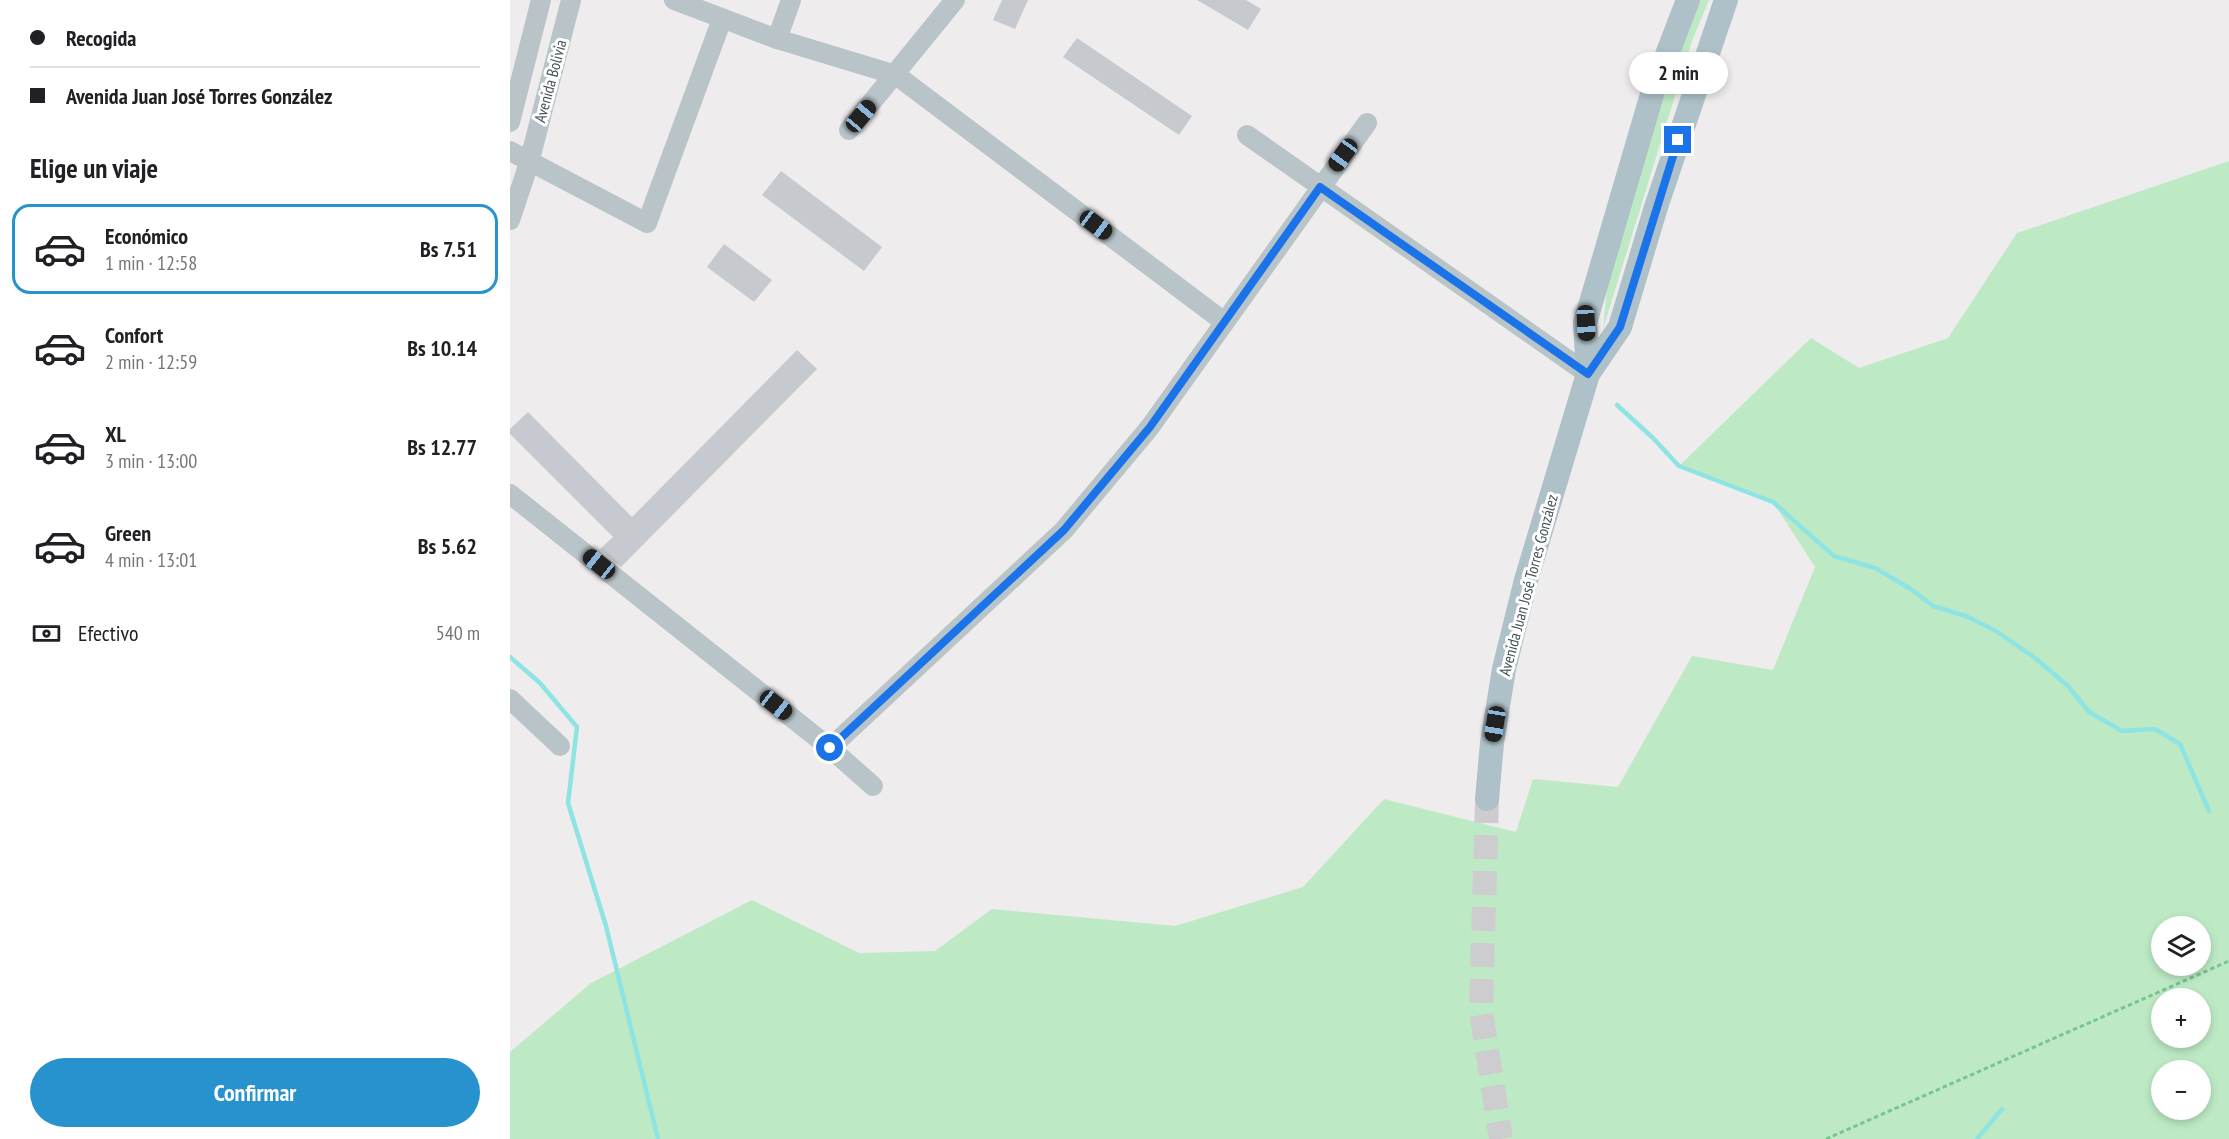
<!DOCTYPE html>
<html lang="es">
<head>
<meta charset="utf-8">
<style>
	body { margin:0; font-family:"PT Sans Narrow",sans-serif; background:#f2f2f2; color:#202124; height:100vh; display:flex; flex-direction:column; font-size:22px; white-space:nowrap }
	* { box-sizing:border-box; margin:0 }
	p { font-size:20px; color:#757577 }
	.icon { flex:none; width:33px; height:33px; fill:none; stroke:currentColor; stroke-width:2; stroke-linecap:round; stroke-linejoin:round }
	.map { position:relative; flex:1; overflow:hidden }
	.sheet { display:flex; flex-direction:column; background:#fff; width:510px }
	.sheet>* { flex:none }
	.guide { display:grid; align-content:center; height:132px; padding:0 30px; background:#fff }
	.tools { position:absolute; left:1641px; top:916px; display:grid; gap:12px }
	.tools a { display:grid; place-items:center; width:60px; height:60px; border-radius:50%; background:#fff; box-shadow:0 3px 9px #0003; font-size:30px }
	.end { position:absolute; width:27px; height:27px; margin:-14px; border:8px solid #1a73e8; background:#fff; box-shadow:0 0 0 3px #fff }
	.from { border-radius:50% }
	.bubble { position:absolute; height:42px; border-radius:21px; background:#fff; box-shadow:0 3px 9px #0003; font-size:20px; font-weight:700; line-height:42px; text-align:center }
	.car { position:absolute; width:18px; height:36px; margin:-18px -9px; border-radius:8px; box-shadow:0 0 4px 2px #0007; background:linear-gradient(#222 24%,#8ab4d8 0 40%,#222 0 76%,#8ab4d8 0 86%,#222 0) }
	.guide b { display:flex; align-items:center; gap:21px; height:57px; font-size:22px }
	.guide b+b { border-top:2px solid #e0e0e0 }
	.guide i { width:15px; height:15px; background:#202124 }
	ul { padding:0; list-style:none }
	li { display:flex; align-items:center; gap:18px; height:90px; margin:0 12px 9px; padding:0 18px; border:3px solid transparent; border-radius:18px }
	li div { flex:1 }
	li b { display:block; font-size:22px }
	li em { font-style:normal; font-weight:700 }
	li.on { border-color:#2792cd }
	li>.icon { width:54px; height:54px; stroke-width:1.5 }
	h2 { padding:0 30px; font-size:27px; line-height:72px }
	.pay { display:flex; align-items:center; gap:15px; height:66px; padding:0 30px; font-size:22px }
	.pay p { margin-inline-start:auto }
	.button { display:flex; gap:12px; margin-top:auto; padding:12px 30px }
	.button a { flex:1; height:69px; border-radius:36px; background:#2792cd; color:#fff; font-size:24px; font-weight:700; line-height:69px; text-align:center }
	main { display:flex; flex:1; min-height:0 }
	.map>svg:first-child { display:block }
</style>
</head>
<body>
<main>
<section class="sheet">
<div class="guide">
<b><i class="from"></i>Recogida</b>
<b><i></i>Avenida Juan José Torres González</b>
</div>
<h2>Elige un viaje</h2>
<ul>
<li class="on"><svg class="icon" aria-label="car" viewBox="0 0 24 24"><path d="M5 17H2v-5l4-1 3-4h7l3 4 3 1v5h-3M9 17h6M6 11h13"/><circle cx="7" cy="17" r="2"/><circle cx="17" cy="17" r="2"/></svg><div><b>Económico</b><p>1 min · 12:58</p></div><em>Bs 7.51</em></li>
<li><svg class="icon" aria-label="car" viewBox="0 0 24 24"><path d="M5 17H2v-5l4-1 3-4h7l3 4 3 1v5h-3M9 17h6M6 11h13"/><circle cx="7" cy="17" r="2"/><circle cx="17" cy="17" r="2"/></svg><div><b>Confort</b><p>2 min · 12:59</p></div><em>Bs 10.14</em></li>
<li><svg class="icon" aria-label="car" viewBox="0 0 24 24"><path d="M5 17H2v-5l4-1 3-4h7l3 4 3 1v5h-3M9 17h6M6 11h13"/><circle cx="7" cy="17" r="2"/><circle cx="17" cy="17" r="2"/></svg><div><b>XL</b><p>3 min · 13:00</p></div><em>Bs 12.77</em></li>
<li><svg class="icon" aria-label="car" viewBox="0 0 24 24"><path d="M5 17H2v-5l4-1 3-4h7l3 4 3 1v5h-3M9 17h6M6 11h13"/><circle cx="7" cy="17" r="2"/><circle cx="17" cy="17" r="2"/></svg><div><b>Green</b><p>4 min · 13:01</p></div><em>Bs 5.62</em></li>
</ul>
<div class="pay"><svg class="icon" aria-label="cash" viewBox="0 0 24 24"><path d="M3 7h18v10H3z"/><circle cx="12" cy="12" r="2"/></svg>Efectivo<p>540 m</p></div>
<div class="button"><a>Confirmar</a></div>
</section>
<div class="map">
<svg width="1719" height="1139" viewBox="0 0 1719 1139">
	<rect width="100%" height="100%" fill="#efeced"/>
	<g fill="#bdeac5" fill-rule="evenodd">
		<path d="M1185 0H1199L1182 41 1093 329 1099 269Z"/>
		<path d="M1719 161V1139H0V1052L81 983 242 900 349 953 425 951 482 909 665 926 793 887 874 799 1006 832 1023 779 1108 787 1182 656 1263 670 1305 567 1263 502 1169 466 1301 338 1349 368 1438 338 1507 233ZM1652 927H1690V966H1652ZM1652 999H1690V1038H1652ZM1652 1071H1690V1110H1652Z"/>
	</g>
	<g fill="none" stroke-linecap="round" stroke-linejoin="round">
		<g stroke="#8ee3e3" stroke-width="4.5">
			<path d="M1107 405 1143 438 1169 466 1263 502 1324 556 1365 568 1401 589 1423 606 1456 616 1486 631 1525 658 1558 686 1579 712 1612 731 1645 729 1670 744 1699 811"/>
			<path d="M0 657 30 683 67 727 58 803 96 926 148 1139"/>
			<path d="M1467 1139 1492 1109"/>
		</g>
	</g>
	<g fill="#c6cace">
		<path d="M492 0H518L505 29 483 20Z"/>
		<path d="M687 0H736L751 9 738 30Z"/>
		<path d="M567 38 682 116 669 135 553 57Z"/>
		<path d="M271 171 372 247 354 271 252 195Z"/>
		<path d="M214 244 262 280 244 302 197 267Z"/>
		<path d="M287 350 307 369 111 567 90 549 103 537 0 434V429L18 412 122 517Z"/>
	</g>
	<g fill="none" stroke-linecap="round" stroke-linejoin="round">
		<path stroke="#cdcdcf" stroke-width="24" stroke-dasharray="24 12" stroke-linecap="butt" d="M977 799 971 1012 991 1139"/>
		<path stroke="#78c590" stroke-width="3" stroke-dasharray="4.5 3" stroke-linecap="butt" d="M1316 1139 1719 961"/>
		<g stroke="#b8c4c8" stroke-width="20">
			<path d="M164 0 267 39 386 75 713 321"/>
			<path d="M267 39 281 0"/>
			<path d="M0 122 31 0"/>
			<path d="M339 130 445 0"/>
			<path d="M737 135 1078 374"/>
			<path d="M0 151 137 223 212 19"/>
			<path d="M0 220 19 163 61 0"/>
			<path d="M0 494 320 748 363 786"/>
			<path d="M0 699 50 746"/>
			<path d="M320 748 554 530 640 427 857 123"/>
		</g>
		<g stroke="#aec1c9" stroke-width="24">
			<path d="M1078 374 1075 323 1143 91 1178 0"/>
			<path d="M977 799 982 743 994 669 1016 580 1078 374 1110 327 1146 207 1216 0"/>
		</g>
	</g>
	<g fill="none" stroke-linecap="round" stroke-linejoin="round">
		<path stroke="#1a73e8" stroke-width="8" d="M320 748 554 530 640 427 810 187 1078 374 1110 327 1168 140"/>
	</g>
	<g text-anchor="middle" stroke-width="6" stroke-linejoin="round" paint-order="stroke">
		<g font-size="16" fill="#465358" stroke="#fff">
			<text transform="translate(40 81) rotate(-75)" y="6">Avenida Bolivia</text>
			<text transform="translate(1018 585) rotate(-75)" y="6">Avenida Juan José Torres González</text>
		</g>
	</g>
</svg>
<div class="tools">
<a><svg class="icon" aria-label="layers" viewBox="0 0 24 24"><path d="M12 4l9 5-9 5-9-5zM3 14l9 5 9-5"/></svg></a>
<a>+</a>
<a>−</a>
</div>
<i class="end from" style="left:320px;top:748px"></i>
<i class="end" style="left:1168px;top:140px"></i>
<div class="bubble" style="left:1119px;top:52px;width:99px">2 min</div>
<i class="car" style="left:351px;top:116px;rotate:40deg"></i>
<i class="car" style="left:833px;top:155px;rotate:216deg"></i>
<i class="car" style="left:586px;top:225px;rotate:127deg"></i>
<i class="car" style="left:1076px;top:323px;rotate:177deg"></i>
<i class="car" style="left:89px;top:564px;rotate:309deg"></i>
<i class="car" style="left:266px;top:705px;rotate:128deg"></i>
<i class="car" style="left:985px;top:724px;rotate:189deg"></i>
</div>
</main>
</body>
</html>
